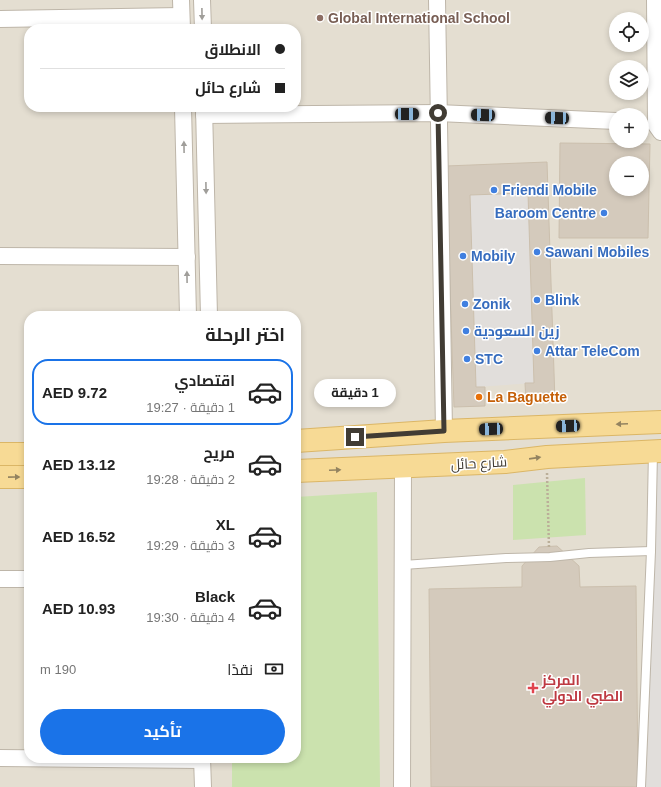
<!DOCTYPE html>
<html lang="ar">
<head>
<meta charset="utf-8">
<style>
	body { margin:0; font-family:Helvetica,Cairo,sans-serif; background:#f2f2f2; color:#222; direction:rtl; height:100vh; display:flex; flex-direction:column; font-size:15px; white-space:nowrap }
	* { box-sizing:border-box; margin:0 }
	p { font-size:13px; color:#767676 }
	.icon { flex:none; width:22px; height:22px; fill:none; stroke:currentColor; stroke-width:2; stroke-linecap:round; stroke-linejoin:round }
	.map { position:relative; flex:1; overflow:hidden; direction:ltr }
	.sheet { position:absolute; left:24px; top:311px; width:277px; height:452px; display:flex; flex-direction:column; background:#fff; border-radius:16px; box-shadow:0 2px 6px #0003; direction:rtl }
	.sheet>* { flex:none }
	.guide { position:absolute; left:24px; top:24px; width:277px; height:88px; border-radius:16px; box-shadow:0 2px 6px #0003; direction:rtl; display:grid; align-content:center; height:88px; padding:0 16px; background:#fff }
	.tools { position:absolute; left:609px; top:12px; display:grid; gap:8px }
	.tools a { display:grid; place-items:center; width:40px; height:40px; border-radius:50%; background:#fff; box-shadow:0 2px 6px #0003; font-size:20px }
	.end { position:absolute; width:18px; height:18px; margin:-9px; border:5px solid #413c34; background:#fff; box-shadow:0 0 0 2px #fff }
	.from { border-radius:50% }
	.bubble { position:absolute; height:28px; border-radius:14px; background:#fff; box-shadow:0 2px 6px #0003; font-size:13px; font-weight:700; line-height:28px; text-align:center; direction:rtl }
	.car { position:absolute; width:12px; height:24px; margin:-12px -6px; border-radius:5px; box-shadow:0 0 3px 1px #0007; background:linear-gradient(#222 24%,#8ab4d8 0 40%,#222 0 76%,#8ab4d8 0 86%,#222 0) }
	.guide b { display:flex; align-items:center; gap:14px; height:38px; font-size:15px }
	.guide b+b { border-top:1px solid #e0e0e0 }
	.guide i { width:10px; height:10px; background:#222 }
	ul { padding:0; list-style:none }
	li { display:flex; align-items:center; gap:12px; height:66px; margin:0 8px 6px; padding:0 8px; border:2px solid transparent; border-radius:16px }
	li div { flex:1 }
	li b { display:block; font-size:15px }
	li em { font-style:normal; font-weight:700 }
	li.selected { border-color:#1a73e8 }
	li>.icon { width:36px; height:36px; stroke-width:1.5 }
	h2 { padding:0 16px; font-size:18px; line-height:48px }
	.pay { display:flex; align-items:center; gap:10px; height:44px; padding:0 16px; font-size:15px }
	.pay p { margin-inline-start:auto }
	.button { display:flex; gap:8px; margin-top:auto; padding:8px 16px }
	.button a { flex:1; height:46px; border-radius:24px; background:#1a73e8; color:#fff; font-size:16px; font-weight:700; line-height:46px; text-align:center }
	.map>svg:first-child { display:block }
</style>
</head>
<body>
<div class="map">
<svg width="661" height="787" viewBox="0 0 661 787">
	<rect width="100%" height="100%" fill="#f0ece3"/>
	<path fill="#e4ded1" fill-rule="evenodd" d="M0 0H661V787H0ZM616 19H642V45H616ZM29 29H296V107H29ZM616 67H642V93H616ZM616 115H642V141H616ZM616 163H642V189H616ZM29 316H296V758H29Z"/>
	<g fill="#cbe2ae">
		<path d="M585 478 586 535 513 540V485Z"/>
		<path d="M377 492 380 787H232V758H296V497Z"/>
	</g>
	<g fill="#e1dedb">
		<path d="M528 193 534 383 476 387 470 195Z"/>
		<path d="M653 451H661V787H641Z"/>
	</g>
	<g fill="#d4cabc" stroke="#cbbfad" fill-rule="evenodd">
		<path d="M560 143 650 144 648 238H559ZM616 163H642V189H616Z"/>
		<path d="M547 162 555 402 526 403 525 383H534L528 193 470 195 476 387H485V406L454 407 446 166Z"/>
		<path d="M557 546 579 566 580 587 636 586 638 787H431L429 589 522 587V566L539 547Z"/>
	</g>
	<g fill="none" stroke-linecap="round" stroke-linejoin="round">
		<defs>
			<g id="lane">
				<path d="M403 565 506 558 550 557 589 553 651 551"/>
				<path d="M641 787 651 551 653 452"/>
			</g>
			<g id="street">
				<path d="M181 0 182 29"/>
				<path d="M202 0 203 29"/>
				<path d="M437 0 444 431"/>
				<path d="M655 0 656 125 661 132"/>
				<path d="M0 19 181 16"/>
				<path d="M183 107 188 316"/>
				<path d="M204 107 209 316"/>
				<path d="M204 115 438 113 616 121"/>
				<path d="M0 256 187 257"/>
				<path d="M0 579H29"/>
				<path d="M0 758 202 760"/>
				<path d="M202 758 203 787"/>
				<path d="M402 787 403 467"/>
			</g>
			<g id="primary">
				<path d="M296 441 444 431 661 422"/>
				<path d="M0 454H29"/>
				<path d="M296 471 505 462 547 457 661 451"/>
				<path d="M0 477H29"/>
			</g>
		</defs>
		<use href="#lane" stroke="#beb6a9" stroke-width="10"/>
		<use href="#street" stroke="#beb6a9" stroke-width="18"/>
		<use href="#primary" stroke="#dbb666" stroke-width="24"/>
		<path stroke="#bbaf99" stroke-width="2.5" stroke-dasharray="2 2" stroke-linecap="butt" d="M547 473 549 548"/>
		<use href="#lane" stroke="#fff" stroke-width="8"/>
		<use href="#street" stroke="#fff" stroke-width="16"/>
		<use href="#primary" stroke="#f7da95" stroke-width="22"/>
	</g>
	<defs><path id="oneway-solid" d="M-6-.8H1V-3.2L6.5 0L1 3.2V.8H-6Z"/></defs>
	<g fill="#a09e9a">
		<use href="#oneway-solid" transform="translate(202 14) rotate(89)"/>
		<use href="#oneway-solid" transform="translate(184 147) rotate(-91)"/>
		<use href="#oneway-solid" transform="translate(206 188) rotate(89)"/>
		<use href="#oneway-solid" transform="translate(187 277) rotate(-91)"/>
	</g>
	<g fill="#938360">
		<use href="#oneway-solid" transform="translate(622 424) rotate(178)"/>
		<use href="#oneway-solid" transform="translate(535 458) rotate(-8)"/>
		<use href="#oneway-solid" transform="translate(335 470) rotate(-3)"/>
		<use href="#oneway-solid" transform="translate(14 477) rotate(-1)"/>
	</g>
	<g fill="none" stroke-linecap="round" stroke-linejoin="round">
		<path stroke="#413c34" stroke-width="5" d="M355 437 444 431 438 113"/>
	</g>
	<circle fill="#8d6e63" stroke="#fff" stroke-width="1.5" cx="320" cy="18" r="4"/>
	<g fill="#3f7fe0" stroke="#fff" stroke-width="1.5">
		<circle cx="494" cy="190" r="4"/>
		<circle cx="604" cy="213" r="4"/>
		<circle cx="537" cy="252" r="4"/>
		<circle cx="463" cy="256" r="4"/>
		<circle cx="537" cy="300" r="4"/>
		<circle cx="465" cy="304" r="4"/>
		<circle cx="466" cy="331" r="4"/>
		<circle cx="537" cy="351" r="4"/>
		<circle cx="467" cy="359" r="4"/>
	</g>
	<circle fill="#e8710a" stroke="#fff" stroke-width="1.5" cx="479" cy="397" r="4"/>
	<path fill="#e0444e" stroke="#fff" stroke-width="1.5" d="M531 682h4v4h4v4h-4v4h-4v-4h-4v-4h4z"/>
	<g text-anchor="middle" stroke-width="3" stroke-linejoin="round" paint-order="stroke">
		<g font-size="14" font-weight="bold" fill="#785e54" stroke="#fff" text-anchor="start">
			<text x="328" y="23">Global International School</text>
		</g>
		<g font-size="14" font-weight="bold" fill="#366cbe" stroke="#fff" text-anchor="start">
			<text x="502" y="195">Friendi Mobile</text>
			<text x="596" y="218" text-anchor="end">Baroom Centre</text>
			<text x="545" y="257">Sawani Mobiles</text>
			<text x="471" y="261">Mobily</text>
			<text x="545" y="305">Blink</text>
			<text x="473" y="309">Zonik</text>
			<text x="474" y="336">زين السعودية</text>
			<text x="545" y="356">Attar TeleCom</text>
			<text x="475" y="364">STC</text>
		</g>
		<g font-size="14" font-weight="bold" fill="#c56008" stroke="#fff" text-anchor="start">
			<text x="487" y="402">La Baguette</text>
		</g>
		<g font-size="14" fill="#413c34" stroke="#fff">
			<text transform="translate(479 463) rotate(-3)" y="5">شارع حائل</text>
		</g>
		<g font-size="14" font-weight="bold" fill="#be3a42" stroke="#fff" text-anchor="start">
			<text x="542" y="685">المركز<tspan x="542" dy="16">الطبي الدولي</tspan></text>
		</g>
	</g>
</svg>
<div class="tools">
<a><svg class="icon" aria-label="locate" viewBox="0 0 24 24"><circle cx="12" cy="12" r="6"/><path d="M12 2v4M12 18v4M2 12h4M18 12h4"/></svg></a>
<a><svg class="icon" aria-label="layers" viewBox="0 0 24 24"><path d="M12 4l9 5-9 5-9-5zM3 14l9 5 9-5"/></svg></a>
<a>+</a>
<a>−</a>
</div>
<i class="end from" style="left:438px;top:113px"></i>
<i class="end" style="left:355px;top:437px"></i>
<div class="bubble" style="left:314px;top:379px;width:82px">1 دقيقة</div>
<i class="car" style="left:407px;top:114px;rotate:90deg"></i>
<i class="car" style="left:483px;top:115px;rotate:272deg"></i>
<i class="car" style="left:557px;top:118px;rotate:272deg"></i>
<i class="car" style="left:568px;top:426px;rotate:267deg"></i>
<i class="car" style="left:491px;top:429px;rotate:268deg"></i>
<div class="guide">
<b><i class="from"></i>الانطلاق</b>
<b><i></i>شارع حائل</b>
</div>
<section class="sheet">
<h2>اختر الرحلة</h2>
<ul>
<li class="selected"><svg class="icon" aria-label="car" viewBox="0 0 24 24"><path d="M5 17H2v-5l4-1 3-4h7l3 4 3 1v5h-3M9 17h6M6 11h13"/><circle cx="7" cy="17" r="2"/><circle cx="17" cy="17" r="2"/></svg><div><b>اقتصادي</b><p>1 دقيقة · 19:27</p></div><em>AED 9.72</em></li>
<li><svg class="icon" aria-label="car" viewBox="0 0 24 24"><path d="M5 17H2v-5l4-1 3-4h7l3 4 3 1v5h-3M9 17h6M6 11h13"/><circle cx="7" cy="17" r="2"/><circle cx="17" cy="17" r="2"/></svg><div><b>مريح</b><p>2 دقيقة · 19:28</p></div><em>AED 13.12</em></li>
<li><svg class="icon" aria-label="car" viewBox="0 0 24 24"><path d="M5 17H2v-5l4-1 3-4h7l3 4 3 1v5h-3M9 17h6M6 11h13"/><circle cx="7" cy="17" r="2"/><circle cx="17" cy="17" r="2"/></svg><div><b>XL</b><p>3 دقيقة · 19:29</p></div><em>AED 16.52</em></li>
<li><svg class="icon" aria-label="car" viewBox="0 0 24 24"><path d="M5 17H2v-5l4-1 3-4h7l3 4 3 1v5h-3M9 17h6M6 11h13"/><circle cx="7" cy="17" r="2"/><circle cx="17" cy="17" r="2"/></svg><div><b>Black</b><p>4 دقيقة · 19:30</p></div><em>AED 10.93</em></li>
</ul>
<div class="pay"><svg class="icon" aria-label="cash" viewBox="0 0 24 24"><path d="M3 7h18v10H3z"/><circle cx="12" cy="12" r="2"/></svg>نقدًا<p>190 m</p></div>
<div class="button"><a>تأكيد</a></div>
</section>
</div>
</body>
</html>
